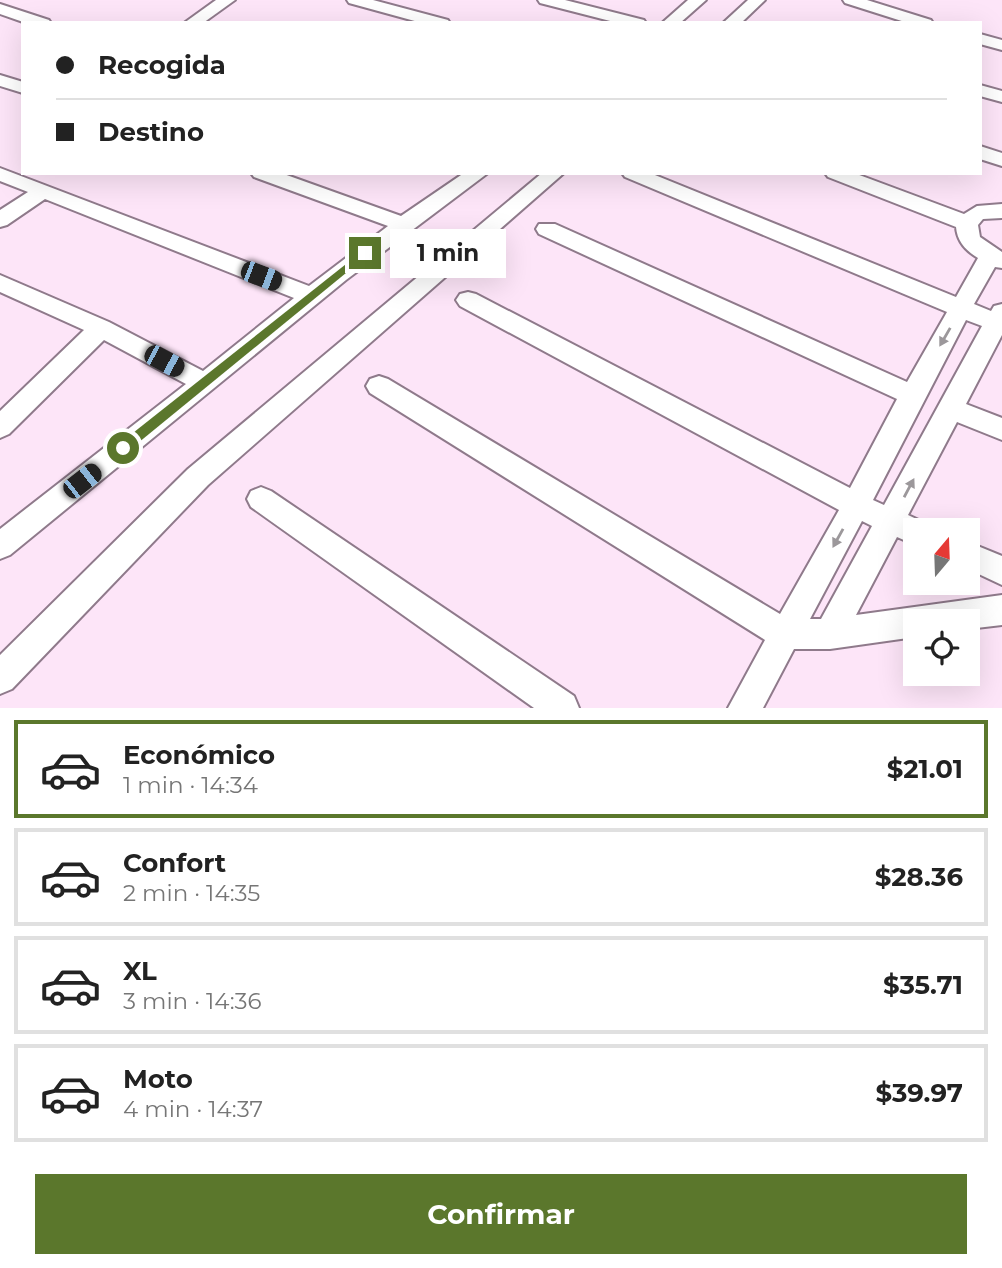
<!DOCTYPE html>
<html lang="es">
<head>
<meta charset="utf-8">
<style>
	body { margin:0; font-family:Montserrat,sans-serif; background:#f6f6f6; color:#222; height:100vh; display:flex; flex-direction:column; font-size:26px; white-space:nowrap }
	* { box-sizing:border-box; margin:0 }
	p { font-size:23px; color:#767676 }
	.icon { flex:none; width:38px; height:38px; fill:none; stroke:currentColor; stroke-width:2; stroke-linecap:round; stroke-linejoin:round }
	.map { position:relative; height:708px; overflow:hidden }
	.drawer { display:flex; flex-direction:column; background:#fff; flex:1 }
	.drawer>* { flex:none }
	.top-card { position:absolute; left:21px; top:21px; width:961px; height:154px; border-radius:0px; box-shadow:0 7px 28px #0002; display:grid; align-content:center; height:154px; padding:0 35px; background:#fff }
	.needle { width:46px; rotate:19deg }
	.controls { position:absolute; left:903px; top:518px; display:grid; gap:14px }
	.controls a { display:grid; place-items:center; width:77px; height:77px; border-radius:0px; background:#fff; box-shadow:0 7px 28px #0002; font-size:35px }
	.end { position:absolute; width:32px; height:32px; margin:-16px; border:9px solid #5b772c; background:#fff; box-shadow:0 0 0 4px #fff }
	.from { border-radius:50% }
	.bubble { position:absolute; height:49px; border-radius:0px; background:#fff; box-shadow:0 7px 28px #0002; font-size:23px; font-weight:700; line-height:49px; text-align:center }
	.car { position:absolute; width:21px; height:42px; margin:-21px -10px; border-radius:9px; box-shadow:0 0 5px 2px #0007; background:linear-gradient(#222 24%,#8ab4d8 0 40%,#222 0 76%,#8ab4d8 0 86%,#222 0) }
	.top-card b { display:flex; align-items:center; gap:24px; height:66px; font-size:26px }
	.top-card b+b { border-top:2px solid #e0e0e0 }
	.top-card i { width:18px; height:18px; background:#222 }
	ul { padding:12px 0 0; list-style:none }
	li { display:flex; align-items:center; gap:21px; height:98px; margin:0 14px 10px; padding:0 21px; border:4px solid #e0e0e0; border-radius:0px }
	li div { flex:1 }
	li b { display:block; font-size:26px }
	li em { font-style:normal; font-weight:700 }
	li.active { border-color:#5b772c }
	li>.icon { width:63px; height:63px; stroke-width:1.5 }
	.button { display:flex; gap:14px; margin-top:auto; padding:14px 35px }
	.button a { flex:1; height:80px; border-radius:0px; background:#5b772c; color:#fff; font-size:28px; font-weight:700; line-height:80px; text-align:center }
	.map>svg:first-child { display:block }
</style>
</head>
<body>
<div class="map">
<svg width="1002" height="708" viewBox="0 0 1002 708">
	<rect width="100%" height="100%" fill="#fde5f8"/>
	<g fill="none" stroke-linecap="round" stroke-linejoin="round">
		<defs>
			<g id="minor">
				<path d="M216 0H235L203 23H184Z"/>
				<path d="M347 0H373L448 20 450 23H422L349 3Z"/>
				<path d="M538 0H565L644 20 646 23H618L540 3Z"/>
				<path d="M688 0H706L680 23H662Z"/>
				<path d="M748 0H765L741 23H723Z"/>
				<path d="M843 0H867L931 20 933 23H908L845 3Z"/>
				<path d="M0 4 49 20 51 23H26L0 14Z"/>
				<path d="M980 34 1002 40V50L980 44Z"/>
				<path d="M0 75 23 82V93L0 86Z"/>
				<path d="M980 85 1002 91V102L980 96Z"/>
				<path d="M980 146 1002 153V166L980 159Z"/>
				<path d="M0 168 309 286 388 226 254 177 251 173H281L401 216 464 173H488L346 280 10 555 0 559V529L186 384 104 340 9 434 0 438V411L84 330 0 292V275L109 322 203 371 294 298 45 199 7 225 0 227V210L28 192 0 181Z"/>
				<path d="M542 173H564L208 485 12 689 0 694V655L188 469Z"/>
				<path d="M622 173H650L956 297 978 258C966 251 957 241 956 227L828 177 825 173H854L964 214 977 206 1002 204V218L983 219 978 225 980 237 1002 252V268L995 267 974 304 991 311 994 306 1002 304V335L966 404 1002 418V440L957 422 908 515 925 523 929 530H915V545L897 537 856 615 1002 595V625L968 629V621H915V637L830 649H794L763 708H728L765 640 370 393 366 386 370 379 379 376 388 379 780 614 839 510 460 306 456 300 460 294 468 292 476 294 850 488 897 399 539 234 536 229 539 224H555L907 382 947 312 625 177ZM966 320 982 326 884 505 873 500ZM862 521 872 526 821 619H810Z"/>
				<path d="M261 487 271 491 574 696 579 708H534L251 507 247 499 251 491Z"/>
				<path d="M968 542 1002 556V585L968 569Z"/>
			</g>
		</defs>
		<use href="#minor" stroke="#8f7a8b" stroke-width="4"/>
		<use href="#minor" fill="#fff" fill-rule="evenodd"/>
	</g>
	<defs><path id="oneway-solid" d="M-6-.8H1V-3.2L6.5 0L1 3.2V.8H-6Z" transform="scale(1.75)"/></defs>
	<g fill="#9c989b">
		<use href="#oneway-solid" transform="translate(945 337) rotate(120)"/>
		<use href="#oneway-solid" transform="translate(909 488) rotate(-62)"/>
		<use href="#oneway-solid" transform="translate(838 538) rotate(119)"/>
	</g>
	<path fill="#5b772c" d="M365 249 370 253 368 255 127 452H119V444Z"/>
</svg>
<div class="controls">
<a><svg class="needle" viewBox="-14 -14 28 28"><path d="M0-13l5 13h-10z" fill="#e53935"/><path d="M0 13l5-13h-10z" fill="#767676"/></svg></a>
<a><svg class="icon" aria-label="locate" viewBox="0 0 24 24"><circle cx="12" cy="12" r="6"/><path d="M12 2v4M12 18v4M2 12h4M18 12h4"/></svg></a>
</div>
<i class="end from" style="left:123px;top:448px"></i>
<i class="end" style="left:365px;top:253px"></i>
<div class="bubble" style="left:390px;top:229px;width:116px">1 min</div>
<i class="car" style="left:261px;top:276px;rotate:111deg"></i>
<i class="car" style="left:164px;top:361px;rotate:118deg"></i>
<i class="car" style="left:82px;top:481px;rotate:52deg"></i>
<div class="top-card">
<b><i class="from"></i>Recogida</b>
<b><i></i>Destino</b>
</div>
</div>
<section class="drawer">
<ul>
<li class="active"><svg class="icon" aria-label="car" viewBox="0 0 24 24"><path d="M5 17H2v-5l4-1 3-4h7l3 4 3 1v5h-3M9 17h6M6 11h13"/><circle cx="7" cy="17" r="2"/><circle cx="17" cy="17" r="2"/></svg><div><b>Económico</b><p>1 min · 14:34</p></div><em>$21.01</em></li>
<li><svg class="icon" aria-label="car" viewBox="0 0 24 24"><path d="M5 17H2v-5l4-1 3-4h7l3 4 3 1v5h-3M9 17h6M6 11h13"/><circle cx="7" cy="17" r="2"/><circle cx="17" cy="17" r="2"/></svg><div><b>Confort</b><p>2 min · 14:35</p></div><em>$28.36</em></li>
<li><svg class="icon" aria-label="car" viewBox="0 0 24 24"><path d="M5 17H2v-5l4-1 3-4h7l3 4 3 1v5h-3M9 17h6M6 11h13"/><circle cx="7" cy="17" r="2"/><circle cx="17" cy="17" r="2"/></svg><div><b>XL</b><p>3 min · 14:36</p></div><em>$35.71</em></li>
<li><svg class="icon" aria-label="car" viewBox="0 0 24 24"><path d="M5 17H2v-5l4-1 3-4h7l3 4 3 1v5h-3M9 17h6M6 11h13"/><circle cx="7" cy="17" r="2"/><circle cx="17" cy="17" r="2"/></svg><div><b>Moto</b><p>4 min · 14:37</p></div><em>$39.97</em></li>
</ul>
<div class="button"><a>Confirmar</a></div>
</section>
</body>
</html>
